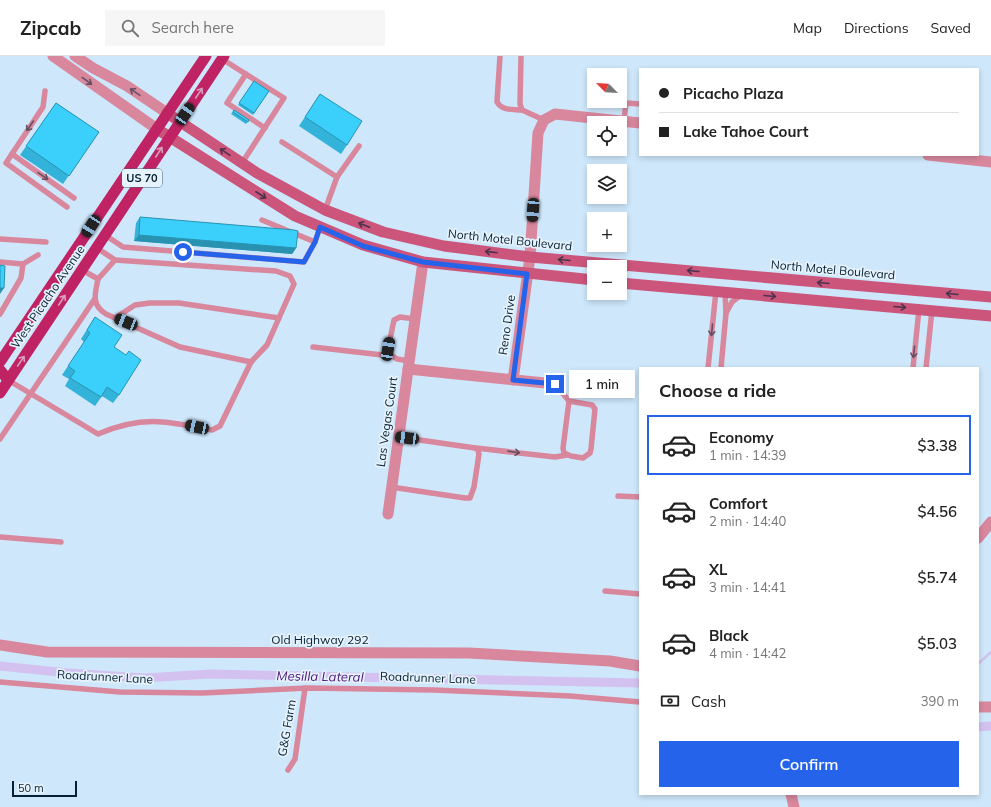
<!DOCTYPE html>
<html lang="en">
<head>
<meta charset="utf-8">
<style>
	body { margin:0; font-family:Mulish,sans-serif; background:#f6f6f6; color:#222; height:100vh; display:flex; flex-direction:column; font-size:15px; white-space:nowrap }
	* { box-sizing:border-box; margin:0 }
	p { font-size:13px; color:#767676 }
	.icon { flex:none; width:22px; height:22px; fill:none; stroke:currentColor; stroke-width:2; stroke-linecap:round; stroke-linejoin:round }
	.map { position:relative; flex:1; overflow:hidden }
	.sheet { position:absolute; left:639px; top:311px; width:340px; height:428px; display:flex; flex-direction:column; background:#fff; border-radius:0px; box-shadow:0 2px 6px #0003 }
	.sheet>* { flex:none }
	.banner { position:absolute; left:639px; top:12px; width:340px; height:88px; border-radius:0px; box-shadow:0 2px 6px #0003; display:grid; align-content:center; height:88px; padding:0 20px; background:#fff }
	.needle { width:26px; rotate:294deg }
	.fabs { position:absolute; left:587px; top:12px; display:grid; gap:8px }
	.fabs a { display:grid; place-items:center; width:40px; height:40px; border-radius:0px; background:#fff; box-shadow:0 2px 6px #0003; font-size:20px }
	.scale { position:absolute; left:12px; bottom:10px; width:65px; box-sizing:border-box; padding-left:4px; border:2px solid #062133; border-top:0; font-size:11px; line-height:14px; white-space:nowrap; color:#062133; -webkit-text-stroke:3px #e6f2fc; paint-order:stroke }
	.end { position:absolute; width:18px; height:18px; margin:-9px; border:5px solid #2563eb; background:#fff; box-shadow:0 0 0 2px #fff }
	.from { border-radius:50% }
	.bubble { position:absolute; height:28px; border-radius:0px; background:#fff; box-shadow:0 2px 6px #0003; font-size:13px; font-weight:600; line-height:28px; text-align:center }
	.car { position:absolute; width:12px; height:24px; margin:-12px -6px; border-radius:5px; box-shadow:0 0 3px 1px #0007; background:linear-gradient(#222 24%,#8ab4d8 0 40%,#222 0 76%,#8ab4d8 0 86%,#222 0) }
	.banner b { display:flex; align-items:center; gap:14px; height:38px; font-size:15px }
	.banner b+b { border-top:1px solid #e0e0e0 }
	.banner i { width:10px; height:10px; background:#222 }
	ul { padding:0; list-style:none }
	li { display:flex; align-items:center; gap:12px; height:60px; margin:0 8px 6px; padding:0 12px; border:2px solid transparent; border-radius:0px }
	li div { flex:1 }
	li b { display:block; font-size:15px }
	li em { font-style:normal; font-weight:600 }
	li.active { border-color:#2563eb }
	li>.icon { width:36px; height:36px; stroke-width:1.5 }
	h2 { padding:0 20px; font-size:18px; line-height:48px }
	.pay { display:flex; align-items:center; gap:10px; height:44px; padding:0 20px; font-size:15px }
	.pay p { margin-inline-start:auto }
	.button { display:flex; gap:8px; margin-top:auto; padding:8px 20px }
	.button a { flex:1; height:46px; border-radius:0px; background:#2563eb; color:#fff; font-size:16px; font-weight:600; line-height:46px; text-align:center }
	header { display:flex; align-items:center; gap:24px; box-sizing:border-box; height:56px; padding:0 20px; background:#fff; border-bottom:1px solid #e0e0e0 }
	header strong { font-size:19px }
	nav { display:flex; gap:22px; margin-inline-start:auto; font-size:14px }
	.search { width:280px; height:36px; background:#f6f6f6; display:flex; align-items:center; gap:10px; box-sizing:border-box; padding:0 14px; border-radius:0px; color:#767676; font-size:15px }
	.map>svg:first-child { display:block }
</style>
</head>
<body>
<header>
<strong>Zipcab</strong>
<div class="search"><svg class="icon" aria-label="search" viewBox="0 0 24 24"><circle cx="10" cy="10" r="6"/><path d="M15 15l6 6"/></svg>Search here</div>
<nav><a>Map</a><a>Directions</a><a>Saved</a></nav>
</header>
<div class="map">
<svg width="991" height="751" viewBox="0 0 991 751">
	<rect width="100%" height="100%" fill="#cee7fb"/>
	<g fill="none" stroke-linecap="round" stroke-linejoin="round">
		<path stroke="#d3c2f0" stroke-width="2.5" d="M978 608 991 596"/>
		<g stroke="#d3c2f0" stroke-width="9">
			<path d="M0 610 68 617 144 622 211 618 640 627"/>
			<path d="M978 671 991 670"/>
		</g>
		<g stroke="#d8879d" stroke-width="5.5">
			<path d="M500 0 497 46C502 55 512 53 522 54"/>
			<path d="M521 0 520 48 522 54 544 64"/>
			<path d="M222 3 284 42 242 107"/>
			<path d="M246 18 227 47 265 72"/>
			<path d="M45 35 43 51 6 107 67 151"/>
			<path d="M624 65 626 47 640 48"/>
			<path d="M282 86 337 121"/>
			<path d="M12 98 74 142"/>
			<path d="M325 154 337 121 359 90"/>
			<path d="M262 164 315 186"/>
			<path d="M105 179 123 191 304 206 315 186 320 171"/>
			<path d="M0 183 46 186"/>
			<path d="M0 206 23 208 38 199"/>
			<path d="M82 214 98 223C95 238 91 249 106 258L180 291 251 306 267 289 294 228 290 220 276 215 115 204 97 192"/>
			<path d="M98 223 115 204"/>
			<path d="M726 257 732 246 741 239"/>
			<path d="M0 258 21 222 23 208"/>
			<path d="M115 262 135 249 150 247H179L279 262"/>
			<path d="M313 291 391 300"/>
			<path d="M409 305 397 303 388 297V293L394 264 400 261 415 263"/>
			<path d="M708 312 716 235"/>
			<path d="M721 312 726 257 725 236"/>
			<path d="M913 312 919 253"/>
			<path d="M926 312 932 254"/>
			<path d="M8 324 98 378C142 359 167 365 212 374L220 370 251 306"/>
			<path d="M555 328 569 345 563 392 564 397 571 400 583 402 590 397 591 393 595 353 592 349 569 345"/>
			<path d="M0 383 94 244"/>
			<path d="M476 392 555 401 567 399"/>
			<path d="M391 431 465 442H470L474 431 479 398 478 394 475 392 399 381"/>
			<path d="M618 440 640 441"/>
			<path d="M0 481 61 486"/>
			<path d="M605 535 640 538"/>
			<path d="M0 626 120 636 202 637 308 632 434 634 570 640 640 646"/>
			<path d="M288 714 295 703 305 632"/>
		</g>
		<g stroke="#d8879d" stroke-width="11">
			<path d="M928 99 991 106"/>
			<path d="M408 313 555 328"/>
			<path d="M513 324 530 201 538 77 544 64 555 58 640 67"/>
			<path d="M388 458 423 206"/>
			<path d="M0 589 47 596 469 597 610 605 640 610"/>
			<path d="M978 651H991"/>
			<path d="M791 738 794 751"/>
		</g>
		<g stroke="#d8879d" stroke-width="11">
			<path d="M53 0 157 73"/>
			<path d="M75 0 93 12 127 30 167 57"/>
			<path d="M978 482 991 466"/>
		</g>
		<g stroke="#cb557b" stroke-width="11">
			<path d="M167 57 257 117 325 154 383 176 444 190 530 201 991 241"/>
			<path d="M157 73 295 160 363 189 423 206 594 224"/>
			<path d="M620 227 991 260"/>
		</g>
		<g stroke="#bf2364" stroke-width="11">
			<path d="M0 306 206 0"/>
			<path d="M0 314 8 324"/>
			<path d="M0 337 224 0"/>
		</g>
	</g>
	<g fill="#33b3d9">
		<path d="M254 25 269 35 253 59 238 49Z"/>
		<path d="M320 38 347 89 341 98 299 70Z"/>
		<path d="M56 47 99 76 63 128 20 99Z"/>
		<path d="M234 54 249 64 246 68 231 58Z"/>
		<path d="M140 161 296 192 292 198 134 185 136 167Z"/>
		<path d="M95 261 114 291 119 339 113 347 102 340 95 350 65 330 69 323 62 319 84 286 81 283Z"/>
	</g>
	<g fill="#2992b0">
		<path d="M139 179 296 192 292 198 134 185Z"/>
		<path d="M0 232H4L0 238Z"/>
	</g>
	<g fill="#3bd0fc" stroke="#2992b0">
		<path d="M254 25 269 35 254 57 239 47Z"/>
		<path d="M320 38 362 65 347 89 305 61Z"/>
		<path d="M56 47 99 76 69 120 26 90Z"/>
		<path d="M234 54 249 64 248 66 233 56Z"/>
		<path d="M140 161 294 174 298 175 296 192 139 179Z"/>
		<path d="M0 209 5 210 4 232H0Z"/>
		<path d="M95 261 122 279 114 291 126 299 129 295 141 304 119 339 107 331 101 341 70 322 75 315 68 310 90 277 87 274Z"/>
	</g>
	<defs><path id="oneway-shaft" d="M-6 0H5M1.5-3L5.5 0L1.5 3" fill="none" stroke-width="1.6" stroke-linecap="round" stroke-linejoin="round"/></defs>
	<g stroke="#644f63">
		<use href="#oneway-shaft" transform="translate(87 25) rotate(36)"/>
		<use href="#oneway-shaft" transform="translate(135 36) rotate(-146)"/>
		<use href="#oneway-shaft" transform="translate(30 70) rotate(124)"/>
		<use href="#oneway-shaft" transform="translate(43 120) rotate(35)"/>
		<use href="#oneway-shaft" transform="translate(712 274) rotate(95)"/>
		<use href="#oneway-shaft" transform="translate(914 296) rotate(96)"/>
		<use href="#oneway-shaft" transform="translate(514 396) rotate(8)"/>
	</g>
	<g stroke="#d69fbf">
		<use href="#oneway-shaft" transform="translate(199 37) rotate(-56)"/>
		<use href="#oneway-shaft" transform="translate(159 96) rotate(-57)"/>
		<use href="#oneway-shaft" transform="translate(62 244) rotate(-57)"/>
		<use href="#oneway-shaft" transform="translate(21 305) rotate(-56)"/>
	</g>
	<g stroke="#4b334c">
		<use href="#oneway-shaft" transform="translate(225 96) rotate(-146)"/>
		<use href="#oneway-shaft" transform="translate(261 139) rotate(33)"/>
		<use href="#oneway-shaft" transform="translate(364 169) rotate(-159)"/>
		<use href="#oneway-shaft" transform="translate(491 196) rotate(-173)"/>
		<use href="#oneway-shaft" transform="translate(564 204) rotate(-175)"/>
		<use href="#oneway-shaft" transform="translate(693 215) rotate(-175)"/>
		<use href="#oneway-shaft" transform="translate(823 227) rotate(-175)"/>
		<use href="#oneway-shaft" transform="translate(952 238) rotate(-175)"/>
		<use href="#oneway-shaft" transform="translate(770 240) rotate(5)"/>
		<use href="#oneway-shaft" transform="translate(900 251) rotate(5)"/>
	</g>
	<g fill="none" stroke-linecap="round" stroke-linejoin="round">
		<path stroke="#2563eb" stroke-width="5" d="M183 196 304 206 315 186 320 171 363 190 423 206 527 218 513 324 555 328"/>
	</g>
	<g text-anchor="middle" stroke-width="3.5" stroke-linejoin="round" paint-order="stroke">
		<rect fill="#e6f2fc" stroke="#49606f" stroke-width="1" x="122" y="113" width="40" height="18" rx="3"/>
		<g font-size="11" font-weight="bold" fill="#062133">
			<text x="142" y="126">US 70</text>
		</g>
		<g font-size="12" fill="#062133" stroke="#e6f2fc">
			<text transform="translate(510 184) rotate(6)" y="4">North Motel Boulevard</text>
			<text transform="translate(833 214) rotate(5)" y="4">North Motel Boulevard</text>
			<text transform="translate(48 241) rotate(-56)" y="4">West Picacho Avenue</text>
			<text transform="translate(507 269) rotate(-82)" y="4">Reno Drive</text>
			<text transform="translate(387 366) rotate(-82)" y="4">Las Vegas Court</text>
			<text x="320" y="588">Old Highway 292</text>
			<text transform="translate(105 621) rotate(3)" y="4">Roadrunner Lane</text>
			<text transform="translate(428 622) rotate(2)" y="4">Roadrunner Lane</text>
			<text transform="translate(287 672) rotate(-80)" y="4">G&amp;G Farm</text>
		</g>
		<g font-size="13" font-style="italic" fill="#4b157b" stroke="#e6f2fc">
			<text transform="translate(320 620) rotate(1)" y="5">Mesilla Lateral</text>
		</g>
	</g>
</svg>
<div class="fabs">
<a><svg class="needle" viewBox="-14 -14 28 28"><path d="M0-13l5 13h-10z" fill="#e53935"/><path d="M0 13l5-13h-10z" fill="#767676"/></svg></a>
<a><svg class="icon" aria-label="locate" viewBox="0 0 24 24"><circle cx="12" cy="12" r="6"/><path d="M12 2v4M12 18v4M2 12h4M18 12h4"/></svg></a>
<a><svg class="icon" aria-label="layers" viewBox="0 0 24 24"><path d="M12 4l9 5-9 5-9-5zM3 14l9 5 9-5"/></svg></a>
<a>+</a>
<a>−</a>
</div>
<div class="scale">50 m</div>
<i class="end from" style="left:183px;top:196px"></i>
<i class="end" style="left:555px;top:328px"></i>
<div class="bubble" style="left:569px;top:314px;width:66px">1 min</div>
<i class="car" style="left:185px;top:58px;rotate:34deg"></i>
<i class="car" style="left:533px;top:154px;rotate:184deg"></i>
<i class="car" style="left:91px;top:170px;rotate:213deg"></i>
<i class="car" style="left:126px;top:266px;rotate:292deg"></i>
<i class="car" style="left:388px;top:293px;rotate:9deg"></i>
<i class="car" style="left:197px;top:371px;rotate:282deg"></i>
<i class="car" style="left:407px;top:382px;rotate:277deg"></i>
<div class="banner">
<b><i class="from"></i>Picacho Plaza</b>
<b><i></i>Lake Tahoe Court</b>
</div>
<section class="sheet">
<h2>Choose a ride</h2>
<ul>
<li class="active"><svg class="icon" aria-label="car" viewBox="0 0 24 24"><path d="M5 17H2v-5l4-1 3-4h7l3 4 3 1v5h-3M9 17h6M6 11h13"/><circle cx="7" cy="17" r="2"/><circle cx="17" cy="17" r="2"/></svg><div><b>Economy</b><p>1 min · 14:39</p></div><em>$3.38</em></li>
<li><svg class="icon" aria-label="car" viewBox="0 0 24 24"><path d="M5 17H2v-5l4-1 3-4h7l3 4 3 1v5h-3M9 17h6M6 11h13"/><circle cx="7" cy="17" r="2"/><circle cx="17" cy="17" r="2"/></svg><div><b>Comfort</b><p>2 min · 14:40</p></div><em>$4.56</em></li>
<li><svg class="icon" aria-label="car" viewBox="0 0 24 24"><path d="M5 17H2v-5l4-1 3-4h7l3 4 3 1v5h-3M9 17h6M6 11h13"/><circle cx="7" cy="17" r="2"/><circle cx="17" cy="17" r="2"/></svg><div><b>XL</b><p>3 min · 14:41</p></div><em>$5.74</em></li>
<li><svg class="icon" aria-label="car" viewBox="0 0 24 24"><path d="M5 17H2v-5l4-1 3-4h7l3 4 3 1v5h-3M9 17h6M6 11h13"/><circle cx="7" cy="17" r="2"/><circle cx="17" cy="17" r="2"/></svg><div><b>Black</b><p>4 min · 14:42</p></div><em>$5.03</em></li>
</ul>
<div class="pay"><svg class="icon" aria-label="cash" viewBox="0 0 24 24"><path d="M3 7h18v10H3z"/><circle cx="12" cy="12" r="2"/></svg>Cash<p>390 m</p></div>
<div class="button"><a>Confirm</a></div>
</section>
</div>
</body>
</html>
